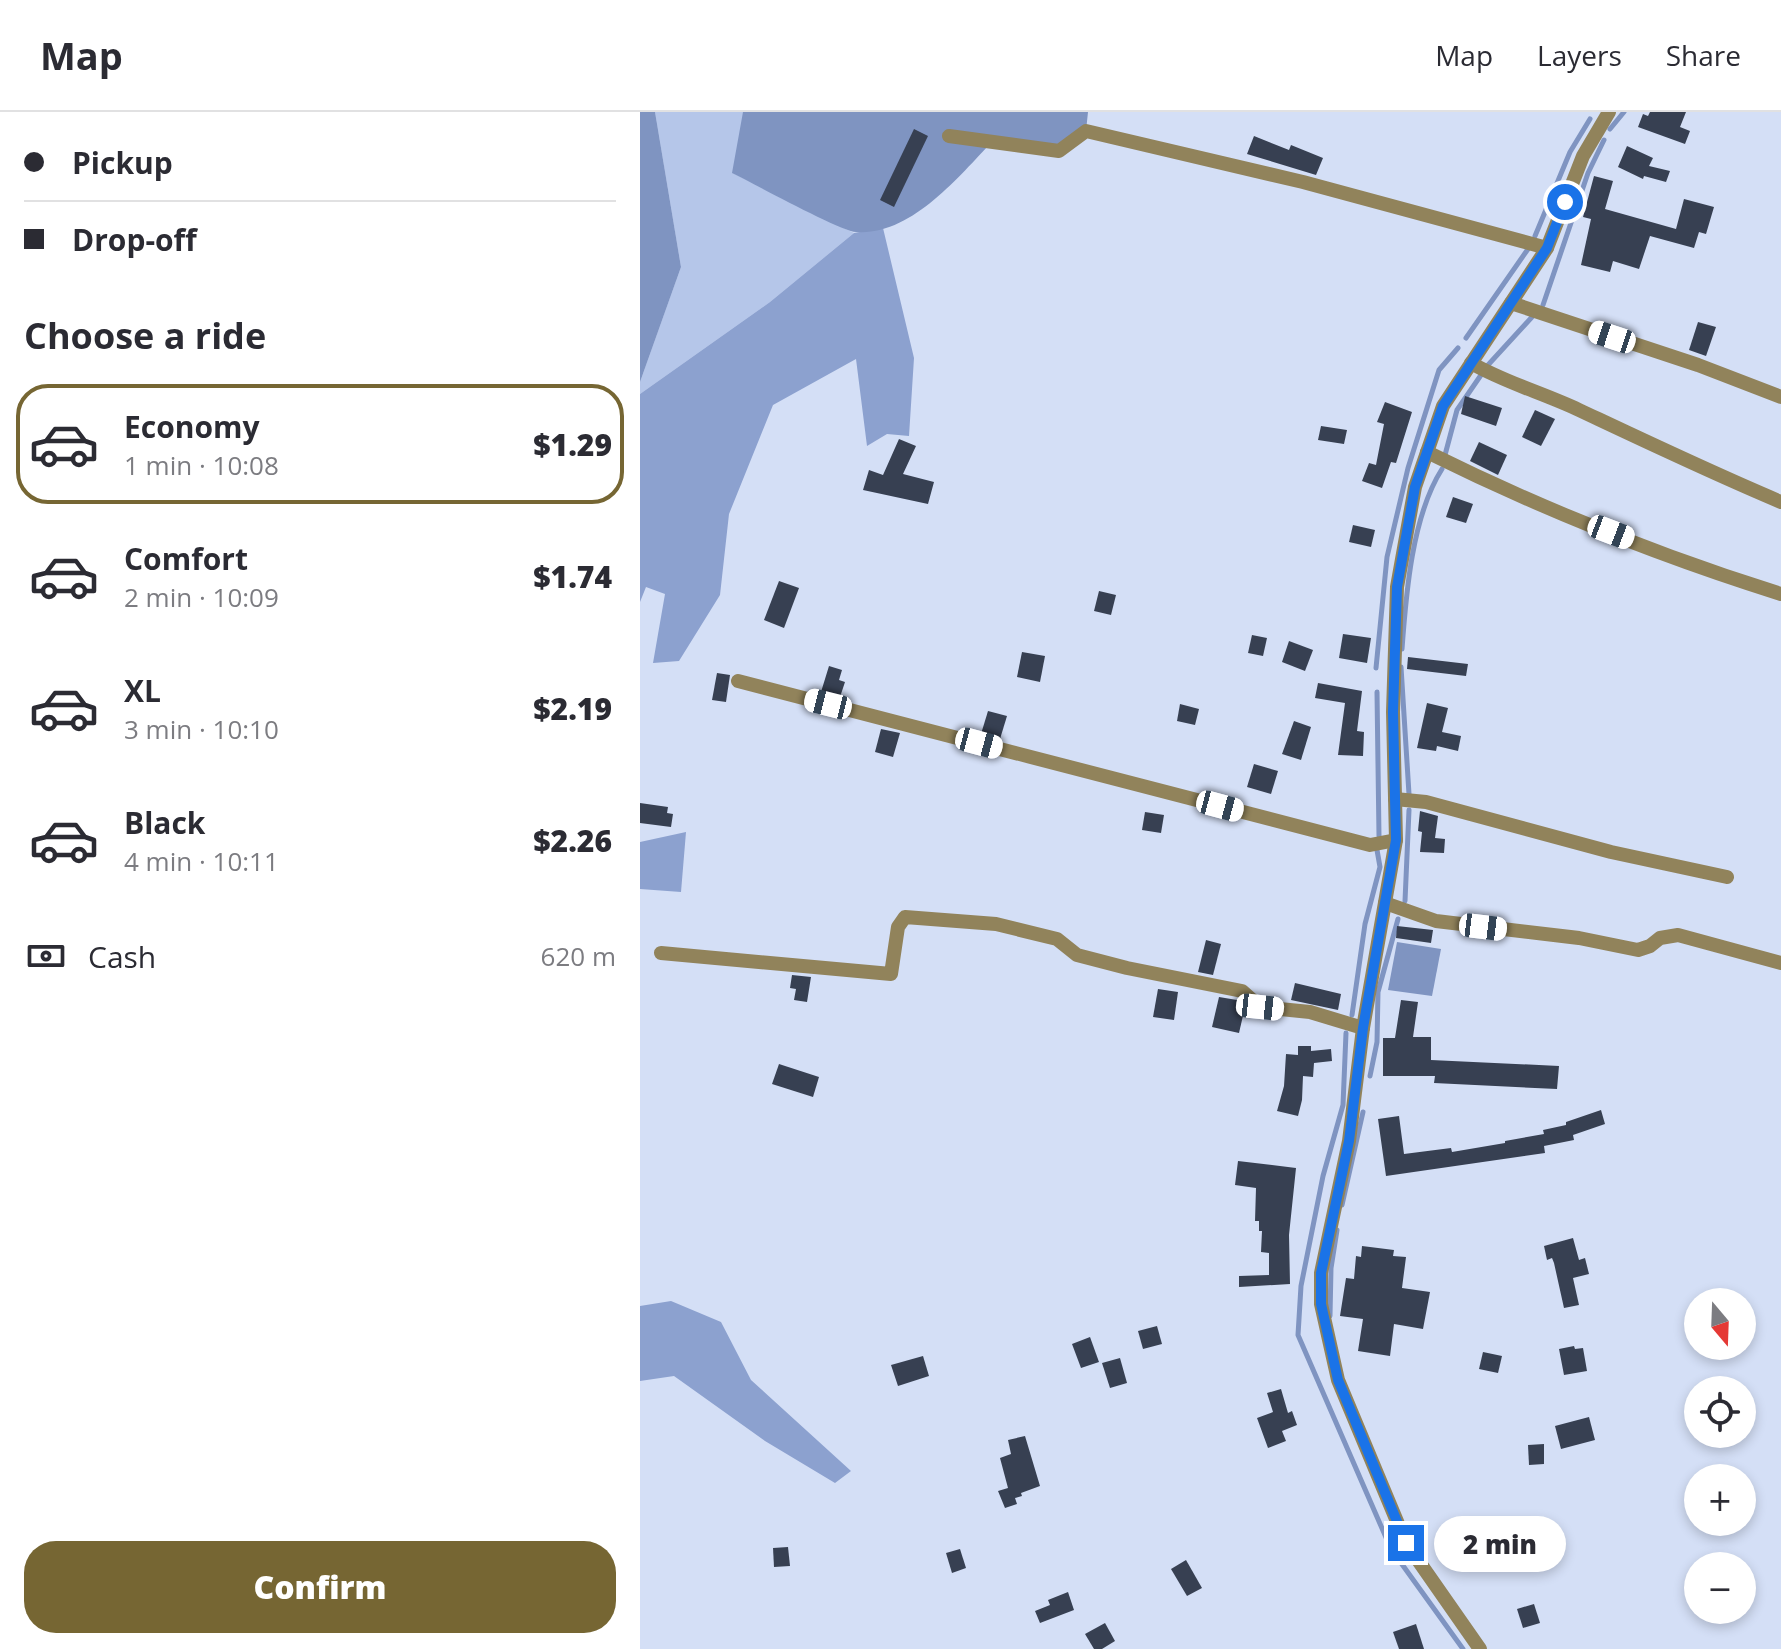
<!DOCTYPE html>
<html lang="en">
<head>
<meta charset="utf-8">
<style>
	body { margin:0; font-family:"Open Sans",sans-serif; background:#f2f2f3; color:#2b2b33; height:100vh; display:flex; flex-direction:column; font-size:30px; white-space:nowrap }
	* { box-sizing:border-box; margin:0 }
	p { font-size:26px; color:#7c7c81 }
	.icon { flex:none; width:44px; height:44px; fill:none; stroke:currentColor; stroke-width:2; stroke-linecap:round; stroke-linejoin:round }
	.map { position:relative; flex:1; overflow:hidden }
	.details { display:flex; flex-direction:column; background:#fff; width:640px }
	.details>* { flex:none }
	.banner { display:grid; align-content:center; height:176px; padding:0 24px; background:#fff }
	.needle { width:52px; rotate:161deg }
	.controls { position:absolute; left:1044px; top:1176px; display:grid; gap:16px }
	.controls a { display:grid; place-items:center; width:72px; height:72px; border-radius:50%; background:#fff; box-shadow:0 4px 12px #0003; font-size:40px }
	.end { position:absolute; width:36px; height:36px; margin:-18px; border:10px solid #1a73e8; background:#fff; box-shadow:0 0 0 4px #fff }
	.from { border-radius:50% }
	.bubble { position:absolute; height:56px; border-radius:28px; background:#fff; box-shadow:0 4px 12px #0003; font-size:26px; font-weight:800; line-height:56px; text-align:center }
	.car { position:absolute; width:24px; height:48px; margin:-24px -12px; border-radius:10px; box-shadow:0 0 6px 2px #0007; background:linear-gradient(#fff 24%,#345 0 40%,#fff 0 76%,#345 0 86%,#fff 0) }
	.banner b { display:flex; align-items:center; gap:28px; height:76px; font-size:30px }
	.banner b+b { border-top:2px solid #e1e1e2 }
	.banner i { width:20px; height:20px; background:#2b2b33 }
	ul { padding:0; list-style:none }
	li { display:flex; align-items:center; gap:24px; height:120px; margin:0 16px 12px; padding:0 8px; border:4px solid transparent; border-radius:32px }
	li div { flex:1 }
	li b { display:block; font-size:30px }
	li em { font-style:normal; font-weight:800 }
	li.selected { border-color:#766633 }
	li>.icon { width:72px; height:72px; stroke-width:1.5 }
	h2 { padding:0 24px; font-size:36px; line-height:96px }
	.pay { display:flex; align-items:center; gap:20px; height:88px; padding:0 24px; font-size:30px }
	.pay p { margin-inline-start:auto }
	.button { display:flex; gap:16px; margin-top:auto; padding:16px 24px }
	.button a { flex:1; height:92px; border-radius:32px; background:#766633; color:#fff; font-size:32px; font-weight:800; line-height:92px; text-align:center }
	header { display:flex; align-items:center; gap:48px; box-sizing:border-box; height:112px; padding:0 40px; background:#fff; border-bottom:2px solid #e1e1e2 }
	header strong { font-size:38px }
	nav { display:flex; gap:44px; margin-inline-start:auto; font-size:28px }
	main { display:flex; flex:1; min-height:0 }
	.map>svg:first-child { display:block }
</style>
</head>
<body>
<header>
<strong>Map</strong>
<nav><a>Map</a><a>Layers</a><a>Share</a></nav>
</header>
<main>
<section class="details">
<div class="banner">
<b><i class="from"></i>Pickup</b>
<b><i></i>Drop-off</b>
</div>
<h2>Choose a ride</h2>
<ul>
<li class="selected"><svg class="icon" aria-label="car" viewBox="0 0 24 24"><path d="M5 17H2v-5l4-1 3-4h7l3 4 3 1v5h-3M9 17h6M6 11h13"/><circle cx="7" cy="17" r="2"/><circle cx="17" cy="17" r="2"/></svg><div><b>Economy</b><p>1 min · 10:08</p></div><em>$1.29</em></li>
<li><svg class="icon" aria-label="car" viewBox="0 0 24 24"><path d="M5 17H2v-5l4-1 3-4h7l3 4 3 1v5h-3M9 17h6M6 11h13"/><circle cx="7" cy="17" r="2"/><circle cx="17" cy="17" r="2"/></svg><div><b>Comfort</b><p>2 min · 10:09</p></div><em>$1.74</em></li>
<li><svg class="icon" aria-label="car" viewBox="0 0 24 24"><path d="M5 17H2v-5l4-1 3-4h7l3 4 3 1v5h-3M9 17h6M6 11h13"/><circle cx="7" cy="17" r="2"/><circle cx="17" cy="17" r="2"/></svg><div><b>XL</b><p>3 min · 10:10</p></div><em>$2.19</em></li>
<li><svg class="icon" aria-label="car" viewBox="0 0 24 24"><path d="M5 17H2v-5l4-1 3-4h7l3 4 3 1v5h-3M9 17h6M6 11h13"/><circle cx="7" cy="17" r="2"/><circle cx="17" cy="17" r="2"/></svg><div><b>Black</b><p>4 min · 10:11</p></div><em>$2.26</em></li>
</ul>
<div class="pay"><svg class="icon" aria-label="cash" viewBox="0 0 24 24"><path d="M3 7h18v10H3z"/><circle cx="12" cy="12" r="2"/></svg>Cash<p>620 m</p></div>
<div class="button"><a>Confirm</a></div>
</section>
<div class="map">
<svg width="1141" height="1537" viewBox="0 0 1141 1537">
	<rect width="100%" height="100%" fill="#d4dff6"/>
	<path fill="#b5c6e9" d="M15 0H105L93 61 214 121 130 190 0 282V270L41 155Z"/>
	<g fill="#8ca1cf">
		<path d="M243 116 274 246 269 324 247 322 227 334 216 247 133 293 89 402 80 483 39 549 13 551 25 482 6 475 0 490V282L130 190 214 121Z"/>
		<path d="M46 720 41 780 0 777V730Z"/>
		<path d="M31 1189 81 1210 111 1268 211 1359 195 1371 125 1329 34 1264 0 1269V1194Z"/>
	</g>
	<g fill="#7f94c1">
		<path d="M0 0H15L41 155 0 270Z"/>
		<path d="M103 0H448L446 19 419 39 352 30C318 65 271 124 216 120 200 119 113 71 92 61Z"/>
		<path d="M757 830 801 837 792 884 748 878Z"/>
	</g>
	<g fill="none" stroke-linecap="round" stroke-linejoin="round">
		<g stroke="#7f94c1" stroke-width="5">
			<path d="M970 17 984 0"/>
			<path d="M895 124 930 40 950 7"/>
			<path d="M903 193 948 61 964 28"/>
			<path d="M826 226 888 137"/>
			<path d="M848 253 892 205"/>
			<path d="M805 343 817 298 841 263"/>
			<path d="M762 537C766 482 772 404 802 357"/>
			<path d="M761 555 769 682"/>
			<path d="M736 556 747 445 768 356 799 258 818 236"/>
			<path d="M737 580 739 724"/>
			<path d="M765 789 769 698"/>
			<path d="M712 903 725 812 740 755 737 738"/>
			<path d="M706 921 703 993 683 1064 661 1174 658 1223 751 1437 823 1537"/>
			<path d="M730 964 737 930 738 880 758 807"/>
			<path d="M702 1093 723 1000"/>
			<path d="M690 1204 691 1156 697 1118"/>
		</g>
	</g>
	<g fill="#374052">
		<path d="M1010 0H1046L1040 15 1050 19 1045 32 998 15 1003 2 1008 4Z"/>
		<path d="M274 17 288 24 254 95 240 88Z"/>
		<path d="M614 24 649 38 651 33 683 46 676 63 607 42Z"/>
		<path d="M987 34 1013 46 1009 54 1030 59 1026 70 1004 64 1003 67 978 55Z"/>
		<path d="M954 64 973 69 965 97 1036 117 1044 87 1074 95 1066 122 1059 120 1054 136 1010 124 999 157 973 149 970 160 941 153 951 107 943 105Z"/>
		<path d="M1058 210 1076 215 1066 244 1049 238Z"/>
		<path d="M825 284 862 296 856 314 821 302Z"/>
		<path d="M745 290 772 300 756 351 751 350 742 376 722 369 729 351 736 353 744 312 737 310Z"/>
		<path d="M895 298 915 307 901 334 882 325Z"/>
		<path d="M681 314 707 318 704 332 678 328Z"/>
		<path d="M259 327 276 334 263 362 294 370 288 392 223 378 229 358 243 363Z"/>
		<path d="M839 330 867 343 858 363 830 349Z"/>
		<path d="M813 385 833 392 826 411 806 405Z"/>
		<path d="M713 413 735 418 731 435 709 430Z"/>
		<path d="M139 469 159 476 144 516 124 508Z"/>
		<path d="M459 479 476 483 471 503 454 499Z"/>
		<path d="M703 522 731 526 727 551 699 546Z"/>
		<path d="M612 523 627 526 623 544 608 541Z"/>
		<path d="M649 529 673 538 665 559 642 550Z"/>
		<path d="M382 540 405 544 400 570 377 565Z"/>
		<path d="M768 545 828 552 826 564 767 557Z"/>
		<path d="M189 554 202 558 199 568 205 570 200 585 181 580Z"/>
		<path d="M77 561 90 563 86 590 72 588Z"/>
		<path d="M678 571 722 579 717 619 724 620 723 644 698 643 705 591 675 586Z"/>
		<path d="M787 591 808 596 802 620 821 624 818 639 797 634 796 639 777 636Z"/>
		<path d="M540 592 559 597 555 613 537 609Z"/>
		<path d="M348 599 367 604 360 627 341 622Z"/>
		<path d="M654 609 671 615 661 648 642 642Z"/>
		<path d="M241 617 260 621 253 645 235 640Z"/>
		<path d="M614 652 638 659 631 682 607 675Z"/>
		<path d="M0 691 28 695 27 701 33 702 31 715 0 711Z"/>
		<path d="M780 699 798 704 795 726 805 727 804 741 780 740 782 720 778 719Z"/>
		<path d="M505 700 524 703 521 721 502 718Z"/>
		<path d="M757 814 793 818 791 831 756 826Z"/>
		<path d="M566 828 581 832 573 863 558 860Z"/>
		<path d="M152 863 171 865 167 890 154 888 156 877 150 876Z"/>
		<path d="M655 871 701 882 698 898 651 888Z"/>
		<path d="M518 877 538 880 534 908 513 905Z"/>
		<path d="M579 885 597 888 605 895 599 921 572 915Z"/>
		<path d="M761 888 778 890 773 925H791V948L919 954 917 977 794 971 795 964H743V926H755Z"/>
		<path d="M658 934H671V939L691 937 692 949 674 951 673 965 663 964 662 988 658 1004 637 999 644 974 646 942 658 943Z"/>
		<path d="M139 952 179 965 173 985 132 972Z"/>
		<path d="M961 998 965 1012 933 1023 934 1028 904 1034 905 1041 746 1064 738 1007 759 1004 764 1042 811 1036 812 1040 865 1031V1029L904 1022 903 1018 926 1013V1010Z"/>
		<path d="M598 1049 656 1056 649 1123 650 1172 599 1175V1164L629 1163V1141L621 1140 622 1119H619V1109H615L616 1076 595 1073Z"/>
		<path d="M933 1126 939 1148 945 1146 949 1162 933 1166 939 1193 924 1196 914 1151 912 1146 907 1148 904 1134Z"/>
		<path d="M722 1134 754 1138 753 1144 766 1145 762 1176 790 1180 783 1217 754 1212 750 1244 718 1239 723 1207 700 1204 706 1166 714 1167 716 1144 721 1145Z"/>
		<path d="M517 1214 522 1232 503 1237 498 1219Z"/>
		<path d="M450 1225 459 1250 441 1256 432 1232Z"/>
		<path d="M934 1234 935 1237 943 1236 947 1259 924 1263 919 1237Z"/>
		<path d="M843 1240 862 1244 858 1261 839 1257Z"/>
		<path d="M283 1244 289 1264 258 1274 251 1253Z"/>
		<path d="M480 1246 487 1271 470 1276 462 1251Z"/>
		<path d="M641 1277 648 1301 652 1299 657 1313 642 1319 646 1329 628 1336 617 1306 633 1300 627 1281Z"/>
		<path d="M949 1305 955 1328 921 1337 915 1314Z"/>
		<path d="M385 1324 400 1374 381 1381 382 1384 375 1386 377 1392 365 1396 358 1379 368 1376 360 1346 371 1342 368 1328Z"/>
		<path d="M904 1332V1352L889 1353 888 1333Z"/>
		<path d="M848 1428 852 1445 816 1453 812 1435Z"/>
		<path d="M148 1435 150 1454 134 1455 133 1436Z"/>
		<path d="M320 1437 326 1456 312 1461 306 1441Z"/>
		<path d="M546 1448 562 1476 547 1484 531 1457Z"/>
		<path d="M428 1480 434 1498 400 1511 395 1499 410 1493 408 1488Z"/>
		<path d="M894 1492 900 1511 883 1516 877 1497Z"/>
		<path d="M465 1511 475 1529 462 1537H454L445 1522Z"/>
		<path d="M776 1512 784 1537H759L753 1520Z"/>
	</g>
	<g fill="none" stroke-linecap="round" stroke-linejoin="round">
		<g stroke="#91835b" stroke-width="14">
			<path d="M309 24 419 39 446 19 663 70 907 136"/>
			<path d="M871 191 1058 253 1141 285"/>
			<path d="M831 251C866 271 903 281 939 298 1007 330 1072 361 1141 390"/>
			<path d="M787 340C900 396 1020 444 1141 482"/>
			<path d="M98 569 730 733 756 728"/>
			<path d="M755 687 786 690 971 740 1087 765"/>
			<path d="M745 791 796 809 939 826 998 838 1010 834 1020 826 1038 823 1141 851"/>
			<path d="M21 841 251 862 258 815 265 805 356 812 417 827 437 843 487 856 602 879 620 895 670 900 723 916"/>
			<path d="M840 1537 766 1431 698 1268 681 1192V1161L709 1029 723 916 756 728 753 600 757 475 775 375 803 294 907 136 943 44 969 0"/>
		</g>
	</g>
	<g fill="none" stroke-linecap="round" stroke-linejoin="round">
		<path stroke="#1a73e8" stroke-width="10" d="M766 1431 698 1268 681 1192V1161L709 1029 723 916 756 728 753 600 757 475 775 375 803 294 907 136 925 90"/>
	</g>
</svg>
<div class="controls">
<a><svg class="needle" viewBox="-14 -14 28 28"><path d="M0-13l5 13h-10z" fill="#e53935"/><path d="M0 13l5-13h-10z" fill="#7c7c81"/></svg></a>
<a><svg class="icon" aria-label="locate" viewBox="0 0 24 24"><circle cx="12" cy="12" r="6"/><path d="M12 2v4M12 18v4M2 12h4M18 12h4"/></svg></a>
<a>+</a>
<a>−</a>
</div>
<i class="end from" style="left:925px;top:90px"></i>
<i class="end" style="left:766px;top:1431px"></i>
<div class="bubble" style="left:794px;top:1404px;width:132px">2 min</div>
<i class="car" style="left:972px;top:225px;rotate:288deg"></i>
<i class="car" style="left:971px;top:420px;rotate:111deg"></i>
<i class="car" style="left:188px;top:592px;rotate:284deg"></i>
<i class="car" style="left:339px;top:631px;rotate:105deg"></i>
<i class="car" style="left:580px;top:694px;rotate:105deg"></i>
<i class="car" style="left:843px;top:815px;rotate:97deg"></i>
<i class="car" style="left:620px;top:895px;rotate:96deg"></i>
</div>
</main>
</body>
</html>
